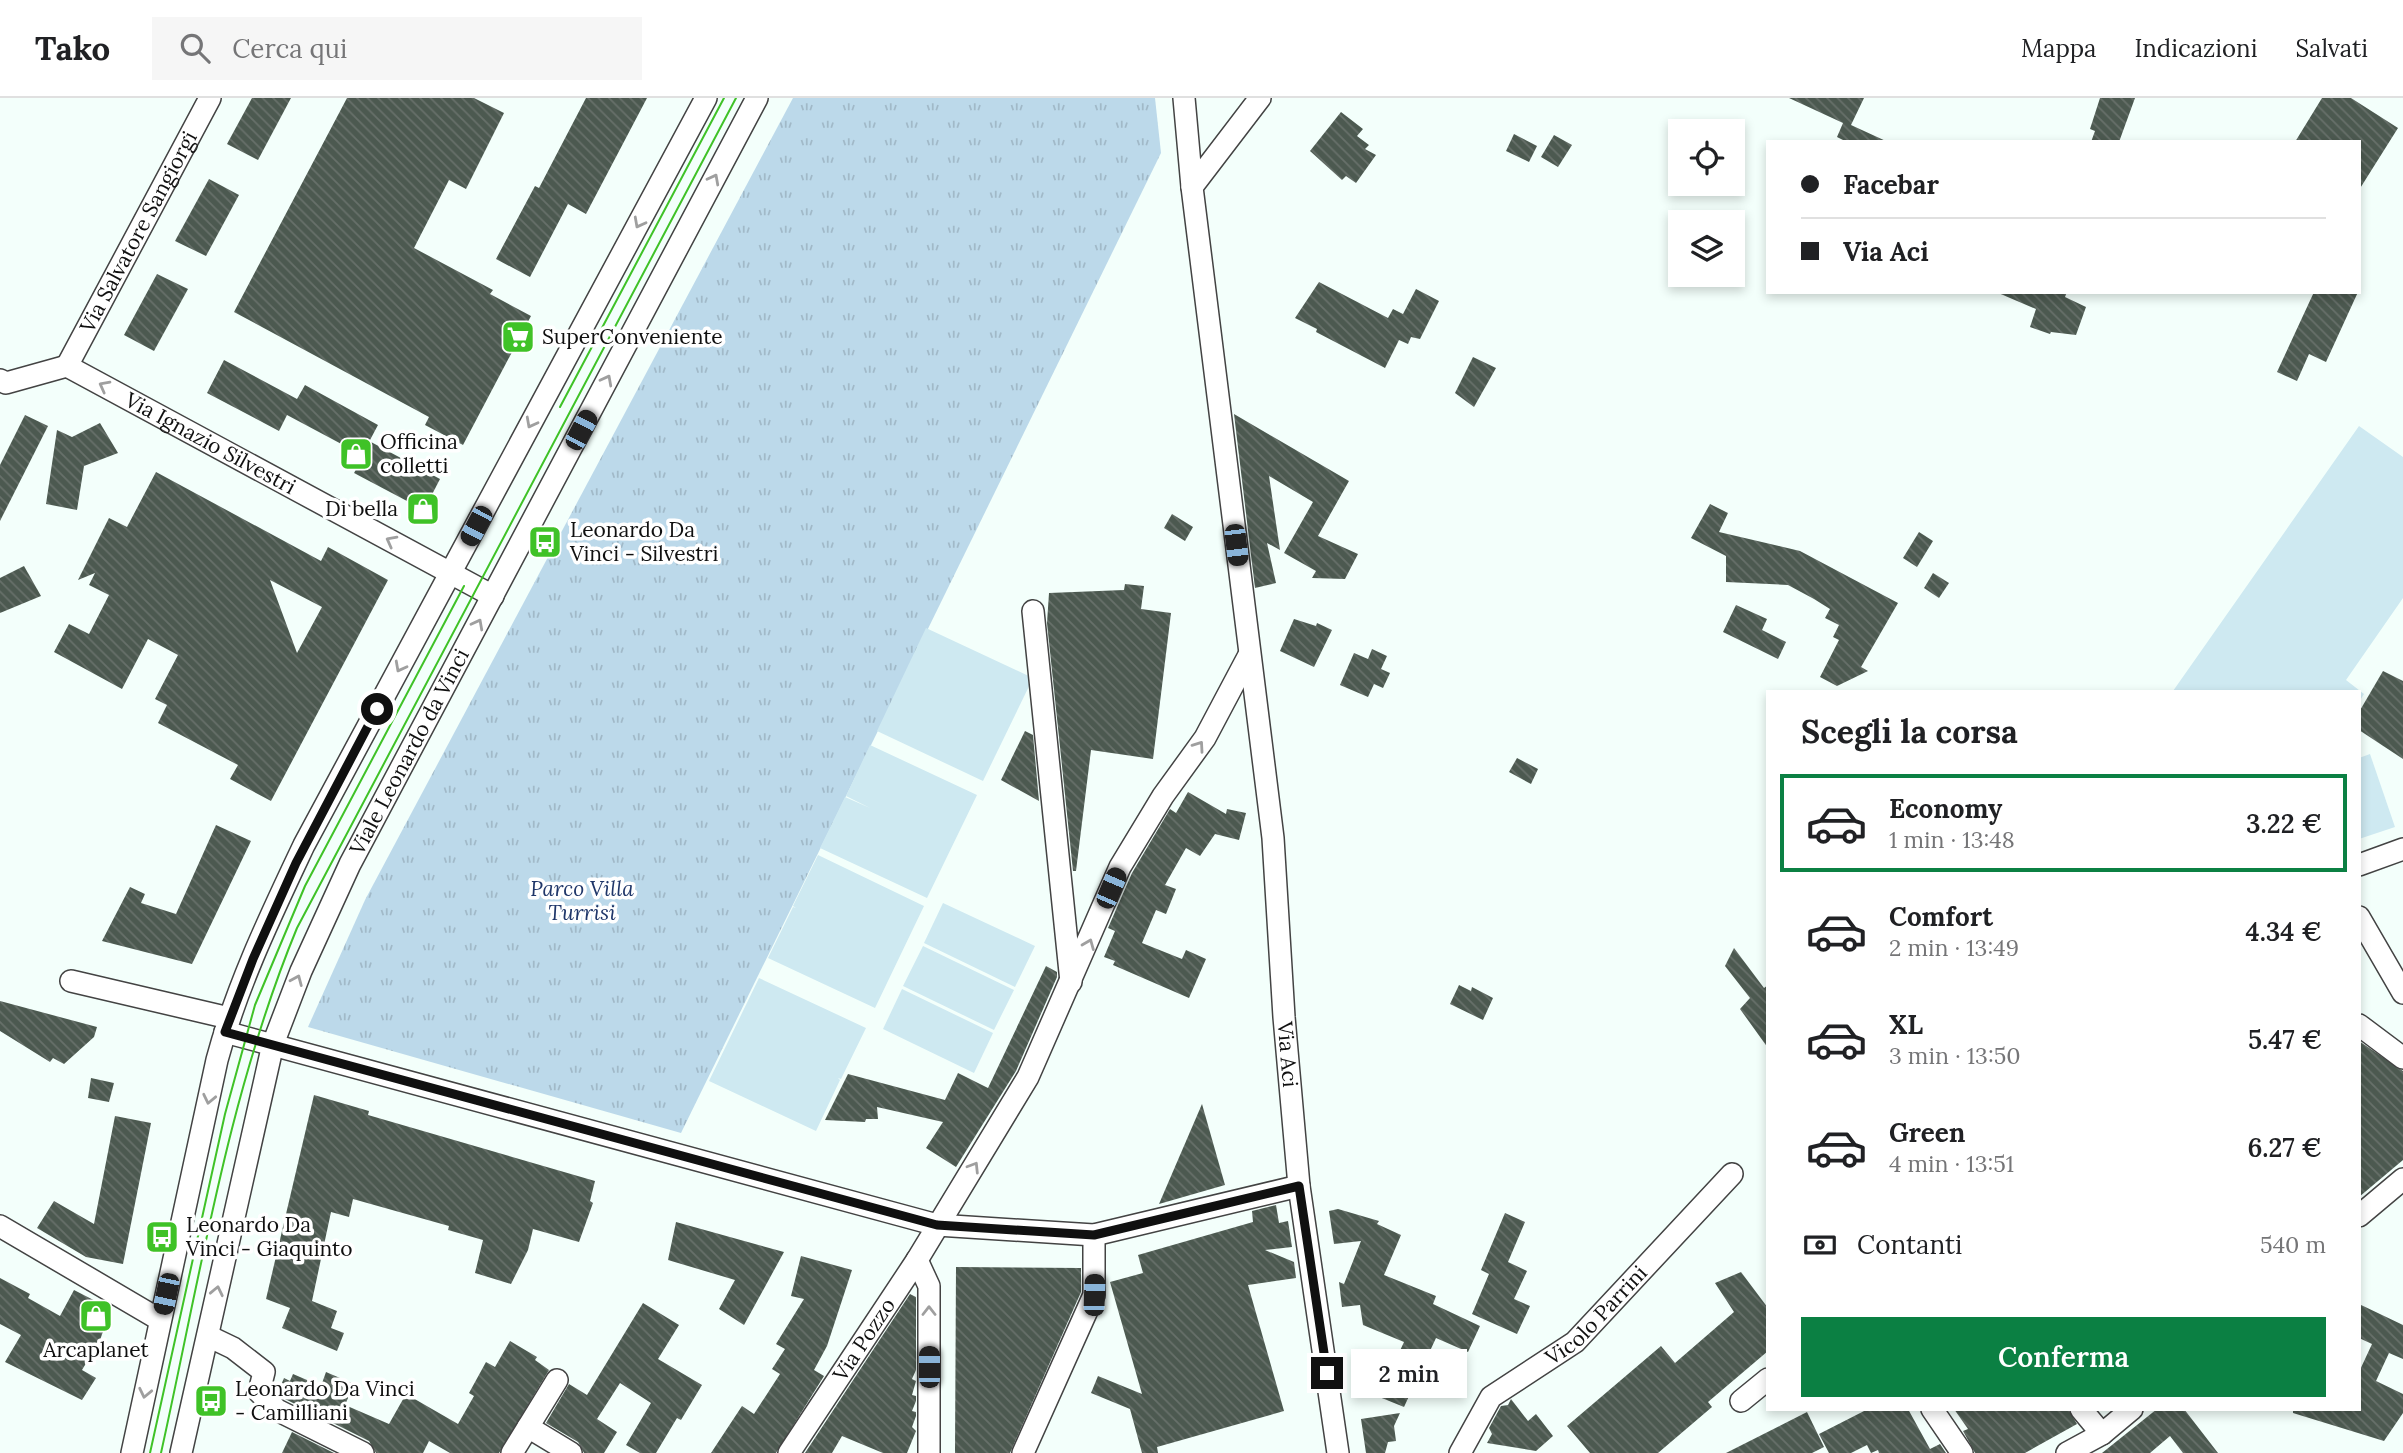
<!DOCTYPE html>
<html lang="it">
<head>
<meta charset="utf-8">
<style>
	body { margin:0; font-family:Lora,serif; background:#f6f6f6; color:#202124; height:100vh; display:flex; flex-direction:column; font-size:26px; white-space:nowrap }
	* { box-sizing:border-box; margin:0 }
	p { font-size:23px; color:#757577 }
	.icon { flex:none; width:38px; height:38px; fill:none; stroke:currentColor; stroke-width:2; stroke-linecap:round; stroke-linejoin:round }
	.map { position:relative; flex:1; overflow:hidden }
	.panel { position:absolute; left:1766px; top:592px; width:595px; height:721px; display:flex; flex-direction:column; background:#fff; border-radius:0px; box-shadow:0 4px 10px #0003 }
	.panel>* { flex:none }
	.banner { position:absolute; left:1766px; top:42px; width:595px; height:154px; border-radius:0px; box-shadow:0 4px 10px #0003; display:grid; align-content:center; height:154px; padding:0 35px; background:#fff }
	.tools { position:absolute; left:1668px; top:21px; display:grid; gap:14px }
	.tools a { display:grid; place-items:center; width:77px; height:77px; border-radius:0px; background:#fff; box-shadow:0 4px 10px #0003; font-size:35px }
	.end { position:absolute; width:32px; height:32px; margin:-16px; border:9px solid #101010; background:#fff; box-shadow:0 0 0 4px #fff }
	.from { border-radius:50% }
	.bubble { position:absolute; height:49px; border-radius:0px; background:#fff; box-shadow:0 4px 10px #0003; font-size:23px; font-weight:600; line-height:49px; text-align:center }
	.car { position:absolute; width:21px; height:42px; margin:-21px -10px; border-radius:9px; box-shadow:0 0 5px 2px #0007; background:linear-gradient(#222 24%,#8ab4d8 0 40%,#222 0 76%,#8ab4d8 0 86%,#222 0) }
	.banner b { display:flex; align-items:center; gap:24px; height:66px; font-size:26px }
	.banner b+b { border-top:2px solid #e0e0e0 }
	.banner i { width:18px; height:18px; background:#202124 }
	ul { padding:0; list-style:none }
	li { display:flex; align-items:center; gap:21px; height:98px; margin:0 14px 10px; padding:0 21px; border:4px solid transparent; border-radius:0px }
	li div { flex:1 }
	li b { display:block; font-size:26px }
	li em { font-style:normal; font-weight:600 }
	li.current { border-color:#0b8043 }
	li>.icon { width:63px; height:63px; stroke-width:1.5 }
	h2 { padding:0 35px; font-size:32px; line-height:84px }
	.pay { display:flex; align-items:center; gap:18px; height:77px; padding:0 35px; font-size:26px }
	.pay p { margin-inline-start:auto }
	.button { display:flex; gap:14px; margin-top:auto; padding:14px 35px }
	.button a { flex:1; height:80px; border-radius:0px; background:#0b8043; color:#fff; font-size:28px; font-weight:600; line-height:80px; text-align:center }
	header { display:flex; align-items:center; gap:42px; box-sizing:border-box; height:98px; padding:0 35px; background:#fff; border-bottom:2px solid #e0e0e0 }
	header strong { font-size:33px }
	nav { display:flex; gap:38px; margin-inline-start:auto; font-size:24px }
	.search { width:490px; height:63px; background:#f6f6f6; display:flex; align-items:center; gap:18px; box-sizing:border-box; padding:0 24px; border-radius:0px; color:#757577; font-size:26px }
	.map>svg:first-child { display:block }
</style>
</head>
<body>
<header>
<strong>Tako</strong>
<div class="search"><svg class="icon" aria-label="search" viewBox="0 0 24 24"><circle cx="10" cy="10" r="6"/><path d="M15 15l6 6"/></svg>Cerca qui</div>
<nav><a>Mappa</a><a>Indicazioni</a><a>Salvati</a></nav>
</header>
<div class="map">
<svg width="2403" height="1355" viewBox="0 0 2403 1355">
	<defs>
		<pattern id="park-tufts" width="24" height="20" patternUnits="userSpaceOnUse" patternTransform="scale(1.75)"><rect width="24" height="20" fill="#bcd9ea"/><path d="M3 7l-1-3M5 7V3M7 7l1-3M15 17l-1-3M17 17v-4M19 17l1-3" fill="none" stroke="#a1b9c8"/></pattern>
		<pattern id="building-back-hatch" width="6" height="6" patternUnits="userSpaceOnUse" patternTransform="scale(1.75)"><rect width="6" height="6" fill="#4c5950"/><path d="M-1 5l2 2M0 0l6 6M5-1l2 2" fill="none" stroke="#67706a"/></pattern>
	</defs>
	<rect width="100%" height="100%" fill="#f3fffb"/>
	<path fill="url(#park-tufts)" d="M793 0H1155L1161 55 681 1035 308 929 365 802Z"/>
	<g fill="#cee9f1">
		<path d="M2359 328 2403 359V500L2346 582 2364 596 2359 604V593H2173Z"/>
		<path d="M926 530 1033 580 983 683 877 633Z"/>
		<path d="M870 647 977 697 927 800 820 750 845 699 870 710 846 698Z"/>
		<path d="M2370 656 2395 729 2359 741V660Z"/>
		<path d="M818 757 924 808 875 910 768 860 793 809 796 810 793 808Z"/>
		<path d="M943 805 1035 848 1015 889 924 845Z"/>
		<path d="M923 848 1014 892 994 932 903 888Z"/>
		<path d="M759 880 866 930 841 981 838 980 840 982 816 1033 709 983Z"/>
		<path d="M902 891 993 935 974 975 883 931Z"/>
	</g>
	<g fill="url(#building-back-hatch)" fill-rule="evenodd">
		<path d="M252 0H291L258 62 227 46Z"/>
		<path d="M347 0H474L504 15 466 91 449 82 414 150 493 192 490 196 531 218 463 347 425 327 429 319 234 214Z"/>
		<path d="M586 0H647L586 116 568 106 530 179 496 161 535 88 539 90Z"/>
		<path d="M1789 0H1864L1851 27 1888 44H1847L1837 39 1843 25Z"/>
		<path d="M2100 0H2135L2119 44H2091L2095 33 2090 31Z"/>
		<path d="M2322 0H2351L2398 30 2359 92V44H2295Z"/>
		<path d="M1341 14 1363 31 1357 38 1369 47 1365 51 1376 57 1356 85 1346 78 1342 82 1310 53Z"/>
		<path d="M1514 36 1537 48 1529 64 1506 53Z"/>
		<path d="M1554 37 1572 47 1558 69 1541 59Z"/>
		<path d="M209 81 239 97 206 158 175 143Z"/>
		<path d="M157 176 188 191 154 253 124 237Z"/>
		<path d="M1319 184 1388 220 1393 211 1403 216 1416 191 1439 203 1420 241 1411 239 1408 246 1399 242 1385 270 1316 234 1317 231 1295 220Z"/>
		<path d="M1996 194H2067L2065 199 2086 209 2076 237 2051 234 2050 236 2030 229 2036 211Z"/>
		<path d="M2314 194H2358L2326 264 2309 256 2297 283 2277 274Z"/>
		<path d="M1473 259 1496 270 1474 309 1455 295Z"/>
		<path d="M224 262 297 301 305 287 378 327 362 357 287 317 279 333 207 295Z"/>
		<path d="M1234 316 1349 383 1318 438 1358 456 1345 481 1312 480 1316 473 1284 455 1313 404 1269 378 1280 452 1267 445 1276 485 1255 490Z"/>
		<path d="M25 317 48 328 0 423V367Z"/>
		<path d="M100 325 118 355 84 368 77 412 46 406 57 332 72 339Z"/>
		<path d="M371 344 440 381 424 412 354 375Z"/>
		<path d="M156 374 321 463 328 449 388 482 271 703 230 681 238 667 158 625 167 607 155 601 178 557 148 541 122 591 54 554 69 526 89 536 109 497 89 487 95 475 78 482 109 420 127 429ZM270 482 322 509 297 555Z"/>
		<path d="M1710 406 1728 415 1719 434 1800 453 1898 505 1861 569 1868 573 1837 588 1820 579 1839 542 1833 539 1839 527 1825 520 1830 511 1814 501 1788 487 1726 484V458L1691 440Z"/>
		<path d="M1172 416 1193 429 1185 443 1164 430Z"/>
		<path d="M1919 434 1933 443 1917 469 1903 460Z"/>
		<path d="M24 468 41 498 0 515V480Z"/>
		<path d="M1933 475 1949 485 1939 500 1924 490Z"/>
		<path d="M1125 486 1144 488 1141 511 1171 515 1153 661 1091 652 1076 773H1073L1047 525 1049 495 1124 492Z"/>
		<path d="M1736 507 1767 521 1762 532 1786 544 1778 561 1723 534Z"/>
		<path d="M1294 521 1316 528 1317 525 1332 532 1314 569 1280 553Z"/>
		<path d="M1372 551 1387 558 1381 571 1390 575 1383 590 1374 586 1368 599 1340 587 1354 555 1368 561Z"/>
		<path d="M2383 573 2403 583V661L2359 632V614Z"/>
		<path d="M1025 633 1033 637 1039 703 1001 682Z"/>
		<path d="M1517 660 1538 671 1531 686 1509 674Z"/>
		<path d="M1188 694 1226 716 1227 711 1246 715 1239 742 1215 736 1200 758 1186 750 1165 787 1176 791 1166 816 1156 812 1142 845 1182 861 1186 852 1206 861 1189 900 1113 867 1115 863 1104 859 1115 833 1108 830 1132 775 1170 711 1176 715Z"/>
		<path d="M216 727 251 743 192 866 102 843 130 789 145 796 141 805 176 816Z"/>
		<path d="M1734 850 1764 890 1768 887V950L1740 911 1750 900 1725 868Z"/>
		<path d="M1046 868 1057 874V879L1016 973 956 1069 926 1050 943 1024 877 1009 878 1021H866L865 1024 825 1022 848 976 945 1002 958 975 988 990Z"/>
		<path d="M1459 887 1471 893 1472 889 1493 900 1483 922 1450 906Z"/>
		<path d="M0 903 97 929 94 939 64 966 53 960 50 964 0 933Z"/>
		<path d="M2359 943 2403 973V1062L2359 1099Z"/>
		<path d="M91 980 114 985 109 1004 88 1000Z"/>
		<path d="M314 997 369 1013 368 1017 595 1083 590 1103 593 1105 579 1144 533 1131 528 1152 511 1186 475 1175 483 1142 448 1132 449 1128 353 1101 349 1119 331 1114 312 1203 337 1213 331 1230 344 1235 337 1253 282 1230 290 1210 266 1201Z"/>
		<path d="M1202 1006 1225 1087 1159 1106Z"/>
		<path d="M115 1018 151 1025 123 1166 86 1159 37 1130 54 1103 94 1126Z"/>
		<path d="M1276 1107 1279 1125 1288 1123 1292 1149 1265 1152 1294 1164 1296 1180 1248 1187 1284 1313 1157 1349 1158 1355H1142L1130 1311 1091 1295 1098 1278 1142 1296 1110 1184 1143 1175 1138 1157 1253 1124 1252 1113Z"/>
		<path d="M1338 1111 1379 1123 1377 1126 1401 1137 1384 1177 1436 1198 1433 1206 1480 1228 1468 1254 1436 1240 1404 1309 1367 1294 1380 1270 1390 1274 1404 1244 1363 1227 1360 1207 1342 1209 1339 1184 1344 1186 1361 1143 1334 1146 1329 1113Z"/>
		<path d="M1505 1115 1525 1124 1508 1164 1527 1173 1514 1201 1530 1208 1517 1236 1472 1216 1489 1176 1481 1172Z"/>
		<path d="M676 1124 784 1154 744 1227 719 1211 735 1182 668 1162Z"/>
		<path d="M801 1158 852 1172 827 1248 814 1272 824 1278 776 1355H711L742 1308 754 1316 780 1276 772 1271 785 1251 776 1246 804 1201 791 1198Z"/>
		<path d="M956 1169 1081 1170V1194L1010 1355H955Z"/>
		<path d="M1741 1174 1768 1210V1253L1708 1304 1712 1309 1658 1355H1590L1567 1328 1661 1248 1675 1265 1734 1214 1715 1185Z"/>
		<path d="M0 1180 30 1196 28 1200 60 1218 74 1192 111 1211 100 1242 82 1272 96 1280 82 1302 5 1264 21 1237 0 1226Z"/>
		<path d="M910 1196 916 1199V1272L912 1281 916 1283 912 1297 916 1298V1303L912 1313 916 1314V1318L912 1329 916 1333 907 1355H883L842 1338 832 1355H805Z"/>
		<path d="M643 1205 679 1227 658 1261 702 1287 681 1322 677 1320 656 1355H640L626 1347 651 1305 620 1285 597 1321 617 1334 604 1355H584L578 1344 546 1325 569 1286 587 1297Z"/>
		<path d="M2359 1206 2403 1227V1261L2389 1255 2376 1283 2403 1296V1315L2384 1343 2293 1315V1311H2359V1274L2372 1246 2359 1240Z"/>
		<path d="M510 1243 537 1259 535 1262 549 1272 499 1355H450L429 1343 423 1355H376L369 1343 285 1301 278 1294 284 1280 290 1283 293 1276 321 1288 326 1274 354 1286 345 1307 389 1326 406 1296 458 1326 474 1298 469 1295 486 1264 495 1269Z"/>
		<path d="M1511 1301 1528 1323 1536 1316 1553 1338 1536 1353 1487 1345 1492 1336 1489 1330 1501 1308 1508 1307Z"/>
		<path d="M1868 1311H1908L1930 1351 1940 1346 1946 1355H1879L1878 1352 1871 1355 1867 1347 1851 1355H1829L1819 1336Z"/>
		<path d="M1954 1311H2068L2077 1326 2025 1355H1975L1963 1333 1968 1331Z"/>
		<path d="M2157 1311H2184L2218 1355H2183L2170 1338 2150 1355H2102Z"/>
		<path d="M1807 1314 1824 1349 1812 1355H1726Z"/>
		<path d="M1400 1315 1394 1328 1396 1343 1388 1344 1385 1355H1366L1361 1321Z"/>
		<path d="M292 1334 334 1355H282Z"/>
	</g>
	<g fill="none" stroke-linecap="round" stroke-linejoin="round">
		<defs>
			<g id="minor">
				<path d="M1184 0 1192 89"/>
				<path id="s1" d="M1260 0 1192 89 1273 740 1284 919 1299 1088 1338 1355"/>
				<path id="s2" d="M67 268 210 0"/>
				<path id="s3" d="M0 282 6 285 67 268 493 498"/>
				<path d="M1033 513 1071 884"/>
				<path d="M2359 767 2403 751"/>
				<path d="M2359 819 2403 895"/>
				<path d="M71 883 229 920"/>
				<path d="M2359 927 2403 960"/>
				<path d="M225 934 937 1127 1094 1137 1299 1088"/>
				<path d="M2359 1118 2403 1081"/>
				<path d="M0 1128 160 1222"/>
				<path d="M917 1162 929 1188V1355"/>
				<path d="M208 1238 233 1250 264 1274 259 1294 277 1312 363 1355"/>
				<path d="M1741 1303 1768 1281"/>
				<path d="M1932 1311 1962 1355"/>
				<path d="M2081 1311 2102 1336"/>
				<path d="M528 1329 571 1355"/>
				<path d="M132 1355 217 962C237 887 271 817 304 747L706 0"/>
				<path id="s4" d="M181 1355 273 946 301 873 350 766 757 0"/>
				<path d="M512 1355 557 1282"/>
				<path id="s5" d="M789 1355 917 1162 1028 979 1120 769 1163 698 1205 640 1249 557"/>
				<path d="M1023 1355 1094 1197V1137"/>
				<path id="s6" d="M1460 1355 1491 1299 1575 1244 1732 1076"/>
				<path d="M2067 1355 2102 1336 2132 1311"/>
			</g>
		</defs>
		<use href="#minor" stroke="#434343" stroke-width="24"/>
		<use href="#minor" stroke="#fff" stroke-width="21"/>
		<g stroke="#3fc227" stroke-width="2">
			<path d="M560 309 724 0"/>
			<path d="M150 1355 225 1016 255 907 305 788 464 488"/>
			<path d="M161 1355C200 1179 228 997 297 830L736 0"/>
		</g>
	</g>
	<defs><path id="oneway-chevron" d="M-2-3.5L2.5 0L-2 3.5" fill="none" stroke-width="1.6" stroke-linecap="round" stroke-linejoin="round" transform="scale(1.75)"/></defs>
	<g stroke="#9f9f9f">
		<use href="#oneway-chevron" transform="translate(714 81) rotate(-62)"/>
		<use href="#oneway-chevron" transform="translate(639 125) rotate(118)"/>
		<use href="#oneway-chevron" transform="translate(607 282) rotate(-62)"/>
		<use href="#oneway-chevron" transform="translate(104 288) rotate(-152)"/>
		<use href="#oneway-chevron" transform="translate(531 325) rotate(118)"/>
		<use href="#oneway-chevron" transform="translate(391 443) rotate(-152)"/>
		<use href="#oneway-chevron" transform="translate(478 526) rotate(-62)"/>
		<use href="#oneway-chevron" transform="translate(400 569) rotate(118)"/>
		<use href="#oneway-chevron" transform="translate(1199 648) rotate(-55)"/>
		<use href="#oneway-chevron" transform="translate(1089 846) rotate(-68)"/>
		<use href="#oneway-chevron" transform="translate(297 882) rotate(-67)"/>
		<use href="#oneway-chevron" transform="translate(209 1001) rotate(102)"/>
		<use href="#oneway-chevron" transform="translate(974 1069) rotate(-58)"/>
		<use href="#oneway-chevron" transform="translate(217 1193) rotate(-78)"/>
		<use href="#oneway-chevron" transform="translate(929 1213) rotate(-90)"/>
		<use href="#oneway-chevron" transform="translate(145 1295) rotate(102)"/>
	</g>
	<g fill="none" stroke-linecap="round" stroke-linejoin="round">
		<path stroke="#101010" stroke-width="9" d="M377 611 296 765 253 861 225 934 937 1127 1094 1137 1299 1088 1327 1275"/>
	</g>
	<defs>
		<symbol id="supermarket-square" viewBox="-11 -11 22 22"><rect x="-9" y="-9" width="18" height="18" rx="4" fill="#3fc227" stroke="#fff"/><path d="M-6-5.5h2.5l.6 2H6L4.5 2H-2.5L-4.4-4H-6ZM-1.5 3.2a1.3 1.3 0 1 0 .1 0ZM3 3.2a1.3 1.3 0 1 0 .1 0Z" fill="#fff"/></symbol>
		<symbol id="shop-square" viewBox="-11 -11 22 22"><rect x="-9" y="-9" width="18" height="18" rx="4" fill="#3fc227" stroke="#fff"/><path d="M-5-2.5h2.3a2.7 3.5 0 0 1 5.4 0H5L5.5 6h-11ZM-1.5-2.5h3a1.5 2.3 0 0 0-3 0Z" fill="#fff"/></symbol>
		<symbol id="bus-square" viewBox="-11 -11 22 22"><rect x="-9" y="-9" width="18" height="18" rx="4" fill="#3fc227" stroke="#fff"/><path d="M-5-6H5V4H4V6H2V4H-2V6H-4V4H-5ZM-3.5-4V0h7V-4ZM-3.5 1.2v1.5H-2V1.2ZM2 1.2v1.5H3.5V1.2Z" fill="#fff"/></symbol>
	</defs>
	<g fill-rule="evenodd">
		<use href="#supermarket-square" x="499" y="220" width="38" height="38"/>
		<use href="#shop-square" x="337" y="337" width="38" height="38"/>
		<use href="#shop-square" x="404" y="392" width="38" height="38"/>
		<use href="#bus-square" x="526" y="425" width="38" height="38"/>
		<use href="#bus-square" x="143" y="1120" width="38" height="38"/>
		<use href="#shop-square" x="77" y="1199" width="38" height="38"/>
		<use href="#bus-square" x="192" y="1284" width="38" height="38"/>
	</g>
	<g text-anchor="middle" stroke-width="7" stroke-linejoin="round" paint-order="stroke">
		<g font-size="21" fill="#101010" stroke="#fff">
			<text dy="7" stroke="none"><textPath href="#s2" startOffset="152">Via Salvatore Sangiorgi</textPath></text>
			<text dy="7" stroke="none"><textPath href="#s3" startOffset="233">Via Ignazio Silvestri</textPath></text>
			<text dy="7" stroke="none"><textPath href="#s4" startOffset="742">Viale Leonardo da Vinci</textPath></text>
			<text dy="7" stroke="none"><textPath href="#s1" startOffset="985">Via Aci</textPath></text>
			<text dy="7" stroke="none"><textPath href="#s6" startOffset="198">Vicolo Parrini</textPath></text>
			<text dy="7" stroke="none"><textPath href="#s5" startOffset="136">Via Pozzo</textPath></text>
		</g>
		<g font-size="21" fill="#101010" stroke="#fff" text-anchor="start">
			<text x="542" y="246">SuperConveniente</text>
			<text x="380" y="351">Officina<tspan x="380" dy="24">colletti</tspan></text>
			<text x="398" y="418" text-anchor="end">Di bella</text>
			<text x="570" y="439">Leonardo Da<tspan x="570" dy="24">Vinci - Silvestri</tspan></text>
			<text x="186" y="1134">Leonardo Da<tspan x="186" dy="24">Vinci - Giaquinto</tspan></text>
			<text x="96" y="1259" text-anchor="middle">Arcaplanet</text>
			<text x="235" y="1298">Leonardo Da Vinci<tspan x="235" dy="24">- Camilliani</tspan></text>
		</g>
		<g font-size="21" font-style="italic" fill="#1f3669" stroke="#fff">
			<text x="582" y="798">Parco Villa<tspan x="582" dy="24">Turrisi</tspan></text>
		</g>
	</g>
</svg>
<div class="tools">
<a><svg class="icon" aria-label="locate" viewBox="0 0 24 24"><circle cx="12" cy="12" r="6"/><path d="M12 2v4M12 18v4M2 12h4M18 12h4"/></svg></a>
<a><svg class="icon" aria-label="layers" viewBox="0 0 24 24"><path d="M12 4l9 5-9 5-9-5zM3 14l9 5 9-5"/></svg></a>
</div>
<i class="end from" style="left:377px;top:611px"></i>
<i class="end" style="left:1327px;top:1275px"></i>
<div class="bubble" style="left:1351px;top:1251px;width:116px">2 min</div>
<i class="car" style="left:581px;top:332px;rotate:28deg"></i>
<i class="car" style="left:476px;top:428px;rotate:208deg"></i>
<i class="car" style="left:1236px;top:447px;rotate:173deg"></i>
<i class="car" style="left:1111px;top:790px;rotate:23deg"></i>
<i class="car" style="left:166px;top:1196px;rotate:192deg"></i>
<i class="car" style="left:1094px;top:1197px;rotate:2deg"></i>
<i class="car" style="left:929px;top:1269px;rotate:0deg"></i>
<div class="banner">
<b><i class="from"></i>Facebar</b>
<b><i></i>Via Aci</b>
</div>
<section class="panel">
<h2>Scegli la corsa</h2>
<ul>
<li class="current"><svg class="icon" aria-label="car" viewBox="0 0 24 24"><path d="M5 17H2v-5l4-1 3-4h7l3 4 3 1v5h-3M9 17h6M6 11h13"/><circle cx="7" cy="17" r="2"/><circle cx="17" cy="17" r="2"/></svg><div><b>Economy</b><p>1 min · 13:48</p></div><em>3.22 €</em></li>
<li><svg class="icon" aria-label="car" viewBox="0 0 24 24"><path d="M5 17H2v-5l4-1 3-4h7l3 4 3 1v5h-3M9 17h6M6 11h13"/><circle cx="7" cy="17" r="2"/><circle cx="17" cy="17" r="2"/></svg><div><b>Comfort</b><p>2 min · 13:49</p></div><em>4.34 €</em></li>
<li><svg class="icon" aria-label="car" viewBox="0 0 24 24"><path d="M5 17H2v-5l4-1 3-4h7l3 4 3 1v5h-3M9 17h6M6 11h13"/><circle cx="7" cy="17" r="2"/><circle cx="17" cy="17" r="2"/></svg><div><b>XL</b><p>3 min · 13:50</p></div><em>5.47 €</em></li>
<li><svg class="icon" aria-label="car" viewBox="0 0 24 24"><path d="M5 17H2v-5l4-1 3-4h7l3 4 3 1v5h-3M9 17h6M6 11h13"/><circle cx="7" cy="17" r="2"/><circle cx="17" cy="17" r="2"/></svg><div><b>Green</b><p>4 min · 13:51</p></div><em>6.27 €</em></li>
</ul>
<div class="pay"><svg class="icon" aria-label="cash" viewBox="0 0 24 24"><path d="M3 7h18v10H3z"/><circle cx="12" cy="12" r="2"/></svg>Contanti<p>540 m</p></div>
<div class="button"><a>Conferma</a></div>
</section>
</div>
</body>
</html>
